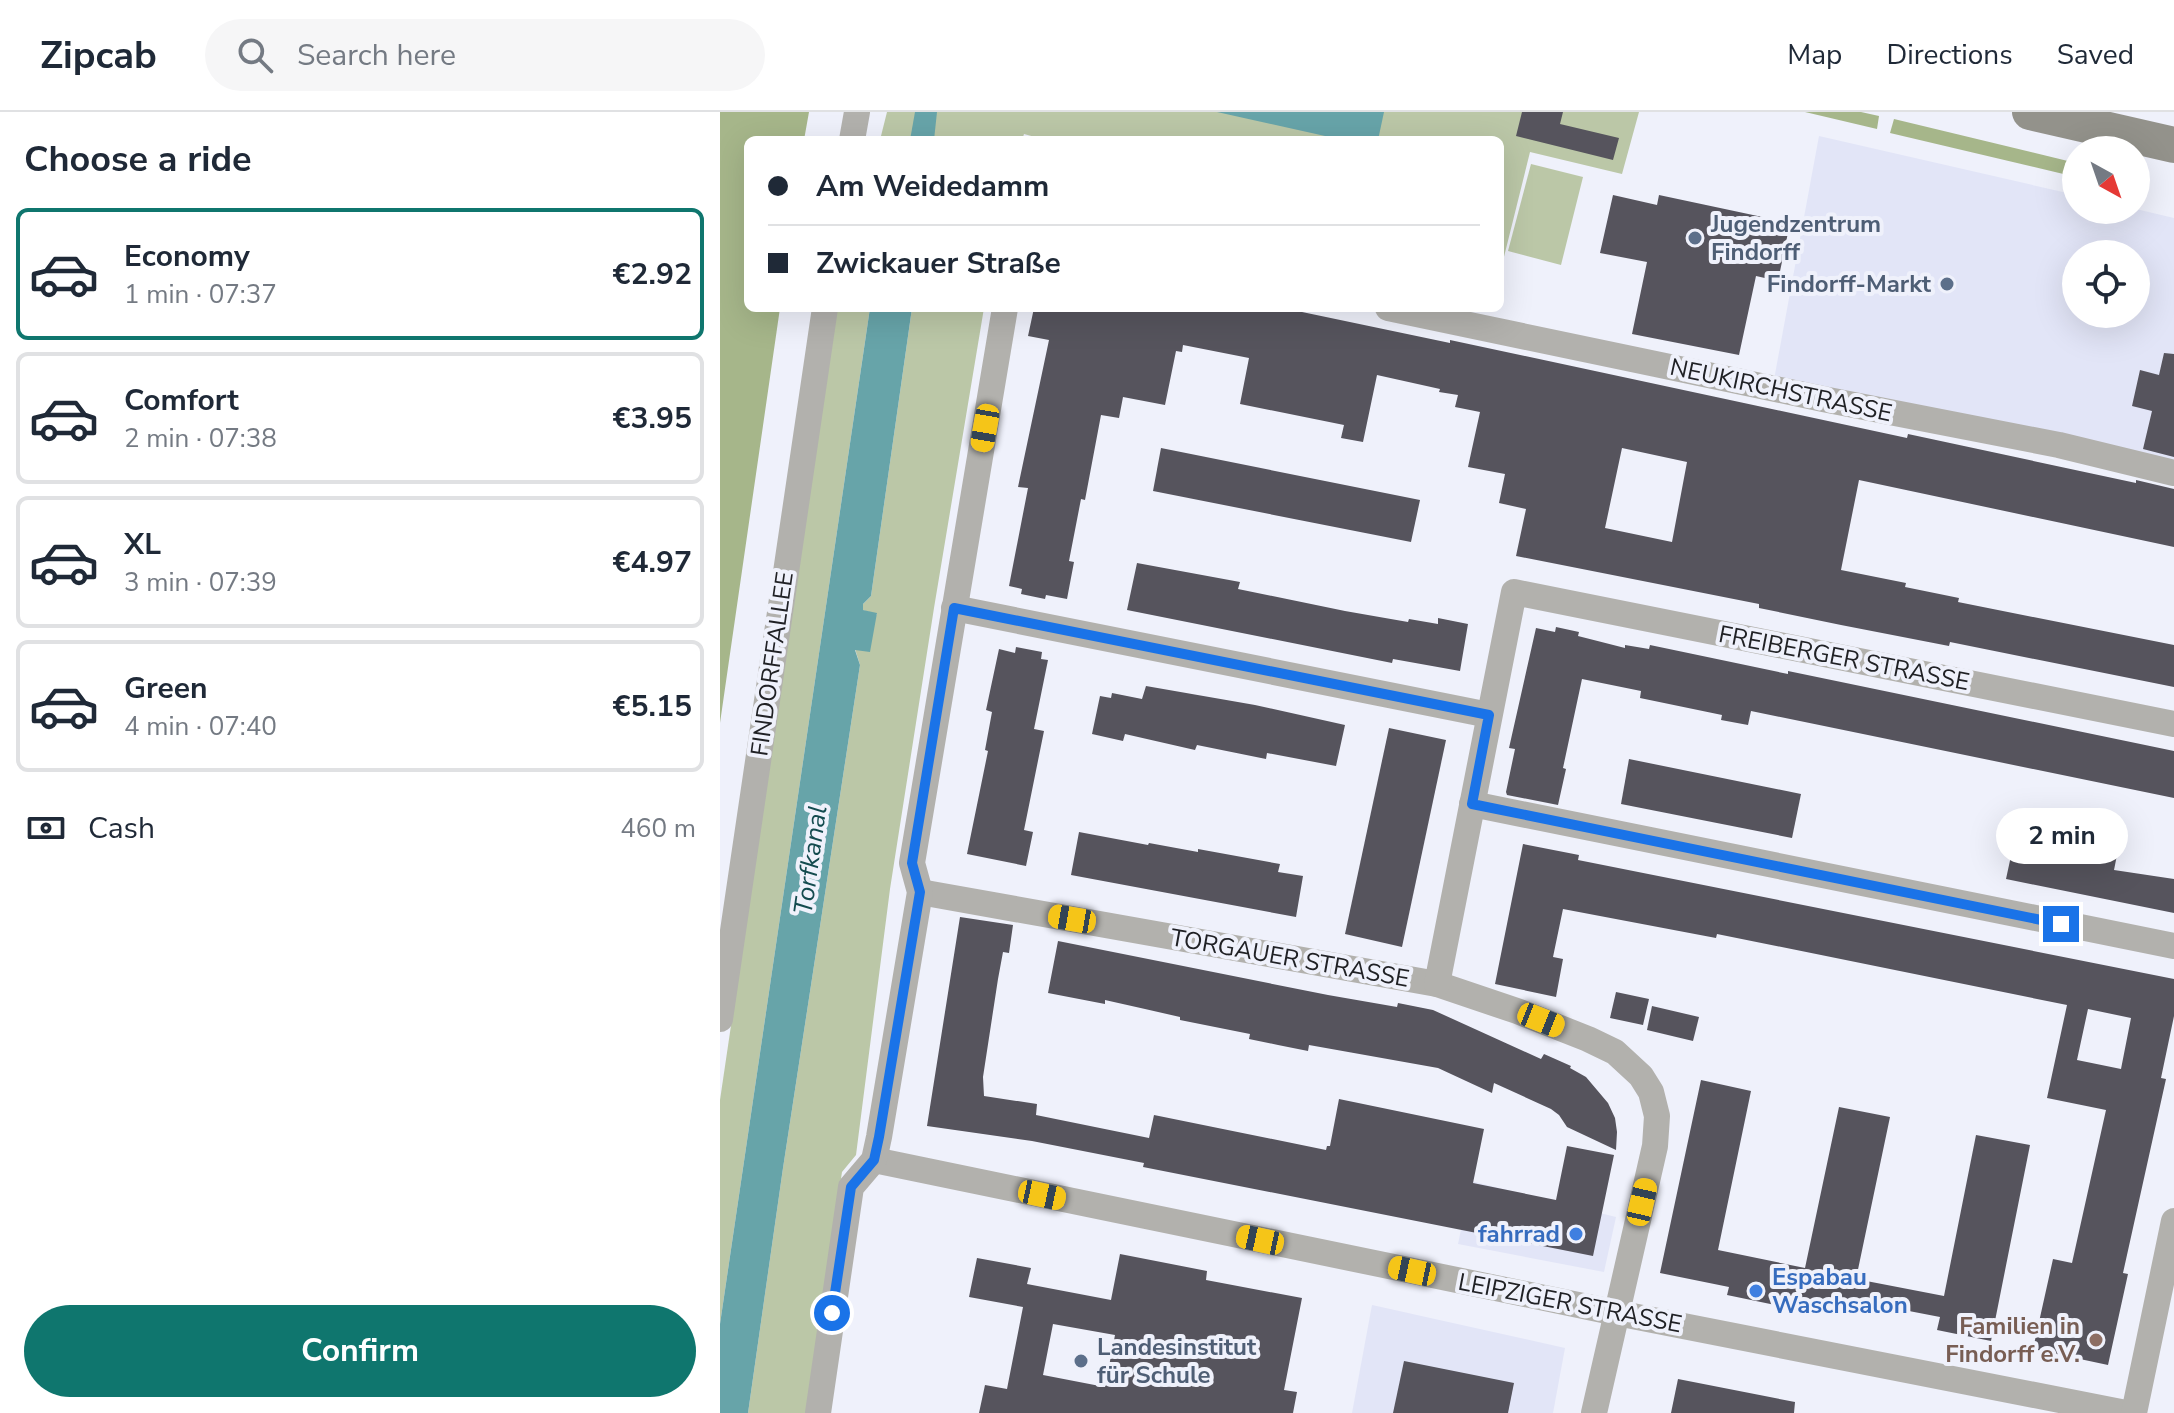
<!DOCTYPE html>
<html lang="en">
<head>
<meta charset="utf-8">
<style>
	body { margin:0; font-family:"Nunito Sans",sans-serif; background:#f6f6f7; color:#1f2937; height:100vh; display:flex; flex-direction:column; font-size:30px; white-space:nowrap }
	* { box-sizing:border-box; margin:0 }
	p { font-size:26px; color:#747a83 }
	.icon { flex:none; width:44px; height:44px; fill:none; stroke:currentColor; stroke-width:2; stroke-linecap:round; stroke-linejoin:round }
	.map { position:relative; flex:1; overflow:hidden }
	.panel { display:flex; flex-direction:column; background:#fff; width:720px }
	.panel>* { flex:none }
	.hud { position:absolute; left:24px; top:24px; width:760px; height:176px; border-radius:12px; box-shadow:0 8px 32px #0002; display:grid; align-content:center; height:176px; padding:0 24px; background:#fff }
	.needle { width:52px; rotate:140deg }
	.buttons { position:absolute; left:1342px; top:24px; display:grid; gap:16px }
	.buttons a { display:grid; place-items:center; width:88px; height:88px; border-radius:50%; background:#fff; box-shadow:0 8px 32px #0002; font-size:40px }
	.end { position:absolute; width:36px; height:36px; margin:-18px; border:10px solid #1a73e8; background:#fff; box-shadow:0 0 0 4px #fff }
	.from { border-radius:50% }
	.bubble { position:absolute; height:56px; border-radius:28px; background:#fff; box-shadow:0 8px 32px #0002; font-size:26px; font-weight:700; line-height:56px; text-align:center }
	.car { position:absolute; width:24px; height:48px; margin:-24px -12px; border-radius:10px; box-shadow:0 0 6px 2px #0007; background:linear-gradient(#f5c518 24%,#345 0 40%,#f5c518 0 76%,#345 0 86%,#f5c518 0) }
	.hud b { display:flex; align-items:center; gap:28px; height:76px; font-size:30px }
	.hud b+b { border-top:2px solid #e0e1e3 }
	.hud i { width:20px; height:20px; background:#1f2937 }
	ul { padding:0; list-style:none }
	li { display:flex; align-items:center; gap:24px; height:132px; margin:0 16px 12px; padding:0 8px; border:4px solid #e0e1e3; border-radius:12px }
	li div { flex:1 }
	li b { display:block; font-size:30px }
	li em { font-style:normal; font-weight:700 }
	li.active { border-color:#0f766e }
	li>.icon { width:72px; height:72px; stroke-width:1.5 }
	h2 { padding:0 24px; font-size:36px; line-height:96px }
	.pay { display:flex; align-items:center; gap:20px; height:88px; padding:0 24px; font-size:30px }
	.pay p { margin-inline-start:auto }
	.button { display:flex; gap:16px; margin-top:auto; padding:16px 24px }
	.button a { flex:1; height:92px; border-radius:48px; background:#0f766e; color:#fff; font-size:32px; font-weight:700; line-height:92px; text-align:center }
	header { display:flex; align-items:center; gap:48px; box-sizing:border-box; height:112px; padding:0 40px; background:#fff; border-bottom:2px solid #e0e1e3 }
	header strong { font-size:38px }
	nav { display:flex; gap:44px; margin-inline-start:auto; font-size:28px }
	.search { width:560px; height:72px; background:#f6f6f7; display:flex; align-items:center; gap:20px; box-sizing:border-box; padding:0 28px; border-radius:44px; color:#747a83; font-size:30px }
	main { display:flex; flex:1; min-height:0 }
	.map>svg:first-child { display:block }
</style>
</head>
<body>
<header>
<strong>Zipcab</strong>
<div class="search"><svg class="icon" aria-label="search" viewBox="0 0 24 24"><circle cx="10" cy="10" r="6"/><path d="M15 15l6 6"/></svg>Search here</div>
<nav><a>Map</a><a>Directions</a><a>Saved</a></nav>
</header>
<main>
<section class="panel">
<h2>Choose a ride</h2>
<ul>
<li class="active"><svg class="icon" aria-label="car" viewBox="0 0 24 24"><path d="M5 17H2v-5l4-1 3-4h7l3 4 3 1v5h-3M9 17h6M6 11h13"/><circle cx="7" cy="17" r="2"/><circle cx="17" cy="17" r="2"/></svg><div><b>Economy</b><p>1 min · 07:37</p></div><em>€2.92</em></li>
<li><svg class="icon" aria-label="car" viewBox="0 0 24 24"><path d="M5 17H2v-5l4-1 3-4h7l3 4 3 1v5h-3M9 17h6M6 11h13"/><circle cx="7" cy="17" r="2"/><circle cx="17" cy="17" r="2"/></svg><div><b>Comfort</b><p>2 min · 07:38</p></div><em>€3.95</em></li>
<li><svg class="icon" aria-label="car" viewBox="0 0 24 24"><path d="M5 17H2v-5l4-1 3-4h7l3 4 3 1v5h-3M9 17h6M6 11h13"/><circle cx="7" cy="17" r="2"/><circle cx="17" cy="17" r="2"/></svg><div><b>XL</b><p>3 min · 07:39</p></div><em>€4.97</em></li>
<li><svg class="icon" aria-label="car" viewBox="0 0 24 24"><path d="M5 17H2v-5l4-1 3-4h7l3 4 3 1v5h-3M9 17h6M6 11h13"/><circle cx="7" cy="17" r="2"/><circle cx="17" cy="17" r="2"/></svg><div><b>Green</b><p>4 min · 07:40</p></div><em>€5.15</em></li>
</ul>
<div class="pay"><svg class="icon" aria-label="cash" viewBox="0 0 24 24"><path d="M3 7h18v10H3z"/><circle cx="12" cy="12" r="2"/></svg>Cash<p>460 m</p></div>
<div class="button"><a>Confirm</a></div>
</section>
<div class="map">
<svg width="1454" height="1301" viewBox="0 0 1454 1301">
	<rect width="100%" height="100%" fill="#eff1fb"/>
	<g fill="#e2e5f7" fill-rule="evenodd">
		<path d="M1099 24 1356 83V98L1416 97 1454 106V360L1053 273ZM1356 142H1416V202H1356Z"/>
		<path d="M751 1069 896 1105 884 1160 738 1132Z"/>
		<path d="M652 1193 845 1236 833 1301H632Z"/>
	</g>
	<g fill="#bbc7a7">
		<path d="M167 0H919L902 62 810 40 780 161V28H326L304 22 302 28H160Z"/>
		<path d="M811 52 863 65 841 153 788 139Z"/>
		<path d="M117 196H150L0 1212V988Z"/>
		<path d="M192 196H264L214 496 170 777 136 1043 122 1060 86 1301H28L63 1056 140 553 135 537 157 502 142 498 143 492 151 484Z"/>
	</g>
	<g fill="#a6b68a">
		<path d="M0 0H89L84 28H28V196H60L0 611Z"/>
		<path d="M1085 0H1141L1159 4 1157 17Z"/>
		<path d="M1174 7 1356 51V65L1170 21Z"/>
	</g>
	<g fill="#67a4a9">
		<path d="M195 0H217L214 28H190Z"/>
		<path d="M497 0H664L658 28H623Z"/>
		<path d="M150 196H192L151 484 143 492V498L157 501 150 540 135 538 140 553 63 1056 28 1301H0V1212Z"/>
	</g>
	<g fill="#56545d" fill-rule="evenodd">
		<path d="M802 0H843L840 12 899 26 893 48 796 24Z"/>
		<path d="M893 83 937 93 939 83 1070 111 1058 169 1036 164 1019 243 912 222 927 150 880 141Z"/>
		<path d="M314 196H563L730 231V228L1187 326 1188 322 1416 371V368L1454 377V435L1139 368 1121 458 1186 471 1185 475 1239 486 1238 490 1454 533V575L1230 530 1229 534 1121 513 1039 496V492L796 444 806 397 779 391 785 362 748 355 760 300 735 295 738 283 719 280 720 277 657 263 643 330 621 326 624 313 520 292 529 246 463 233 462 240 456 239 445 293 403 285 399 306 381 303 365 388 361 387 349 449 354 450 347 487 326 483 325 487 301 482 302 477 289 474 308 376 298 375 329 228 308 224ZM902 336 967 350 952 430 885 416Z"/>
		<path d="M1444 241 1454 242V345L1423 337 1432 299 1412 294 1420 258 1439 263Z"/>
		<path d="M441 336 700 388 691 430 433 379Z"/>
		<path d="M417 451 520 470 518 477 625 499 688 510 689 507 718 512V506L748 512 740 559 673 547 672 551 407 498Z"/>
		<path d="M836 515 859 520 858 524 905 536V533L929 537 930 533 1068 562V559L1454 639V686L1031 599 1028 613 1001 608 1002 603 920 586 921 579 862 567 843 656 846 657 838 693 787 683 786 680 795 637 789 636 816 516 835 520Z"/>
		<path d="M296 535 322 540 321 547 328 548 314 617 324 619 304 718 313 720 306 754 247 742 268 639 265 638 272 600 266 598 279 537 295 541Z"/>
		<path d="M426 574 535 593 625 613 616 654 547 641 546 647 477 633 475 638 405 622 403 629 372 622 380 584 391 586 392 581 422 587Z"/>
		<path d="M669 616 726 628 682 835 625 822Z"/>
		<path d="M909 647 1081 682 1072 726 901 692Z"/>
		<path d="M1297 716 1398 738 1394 758 1454 767V801L1286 767Z"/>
		<path d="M359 720 428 733 429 731 478 740V737L560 752 558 760 583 764 576 805 351 763Z"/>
		<path d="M803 732 859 743 858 748 1454 867V904L1441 966 1446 967 1403 1161 1408 1162 1388 1253 1313 1237 1333 1147 1352 1151 1386 998 1327 986 1347 893 997 822 996 826 843 797 833 845 843 847 836 885 775 872ZM1368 897 1411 906 1401 957 1357 948Z"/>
		<path d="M240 805 293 813 289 841 283 840 278 867 263 965 264 984 317 992 316 1003 429 1026 434 1003 606 1038 607 1034H610L619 987 764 1017 753 1071 836 1088 847 1034 894 1043 873 1144 423 1055 424 1051 312 1029 207 1014Z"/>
		<path d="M338 829 608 883 677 895 678 891 713 898 821 947 824 942 851 954 850 956 866 965 888 991 895 1006 897 1020 896 1038 847 1015 839 1003 831 997 774 971 772 981 718 956 589 933 588 939 558 933 529 927 530 922 460 908V905L425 897 385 888V892L328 881Z"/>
		<path d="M896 880 929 887 923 913 890 906Z"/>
		<path d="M932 894 979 905 973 929 927 918Z"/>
		<path d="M981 968 1031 979 998 1138 1085 1156 1119 995 1170 1005 1136 1167 1224 1184 1256 1023 1310 1033 1271 1229 1217 1218 1220 1205 1132 1188 1130 1199 1061 1186 1060 1194 1007 1183 1009 1175 940 1161Z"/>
		<path d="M400 1142 487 1159 486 1168 582 1186 564 1278 577 1280 573 1301H259L265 1273 287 1277 303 1195 249 1185 257 1146 311 1156 307 1172 391 1188ZM333 1212 395 1223 385 1275 323 1263Z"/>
		<path d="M684 1249 794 1271 788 1301H673Z"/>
		<path d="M958 1267 1075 1290 1074 1301H951Z"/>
	</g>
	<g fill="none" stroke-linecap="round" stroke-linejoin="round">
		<g stroke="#b2b1ad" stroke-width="26">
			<path d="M132 28 137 0"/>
			<path d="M668 196 1103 287 1339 333 1454 361"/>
			<path d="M234 496 769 603"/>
			<path d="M752 692 1454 834"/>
			<path d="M200 780 717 872 797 899 868 927 895 940 921 964 931 980 937 1004 935 1034 874 1301"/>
			<path d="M717 872 794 480 1454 612"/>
			<path d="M0 907 105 196"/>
			<path d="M154 1048 897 1201 1406 1301"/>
			<path d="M98 1301 131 1075 154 1048 159 1025 200 780 192 751 285 196"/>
			<path d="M1414 1301 1454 1109"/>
		</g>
		<path stroke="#93928b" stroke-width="36" d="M1310 0 1454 33"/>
	</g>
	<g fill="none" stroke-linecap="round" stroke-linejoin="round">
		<path stroke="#1a73e8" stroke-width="10" d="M112 1201 131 1075 154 1048 159 1025 200 780 192 751 234 496 769 603 752 692 1341 812"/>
	</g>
	<g fill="#5c6f8a" stroke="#eff1fb" stroke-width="3">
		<circle cx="975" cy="126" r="8"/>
		<circle cx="1227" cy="172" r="8"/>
		<circle cx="361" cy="1249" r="8"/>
	</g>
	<g fill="#3f7fe0" stroke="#eff1fb" stroke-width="3">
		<circle cx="856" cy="1122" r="8"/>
		<circle cx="1036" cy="1179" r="8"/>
	</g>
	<circle fill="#8d6e63" stroke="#eff1fb" stroke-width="3" cx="1376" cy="1228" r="8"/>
	<g text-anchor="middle" stroke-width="8" stroke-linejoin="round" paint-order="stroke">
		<g font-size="24" font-weight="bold" fill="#4e5e75" stroke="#eff1fb" text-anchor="start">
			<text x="991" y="120">Jugendzentrum<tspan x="991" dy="28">Findorff</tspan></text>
			<text x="1211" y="180" text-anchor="end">Findorff-Markt</text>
			<text x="377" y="1243">Landesinstitut<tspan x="377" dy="28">für Schule</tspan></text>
		</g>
		<g font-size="24" fill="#202125" stroke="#eff1fb">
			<text transform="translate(1061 278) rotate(12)" y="8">NEUKIRCHSTRASSE</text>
			<text transform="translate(1124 546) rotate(11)" y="8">FREIBERGER STRASSE</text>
			<text transform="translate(52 552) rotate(-82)" y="8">FINDORFFALLEE</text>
			<text transform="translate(570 846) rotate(10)" y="8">TORGAUER STRASSE</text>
			<text transform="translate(850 1191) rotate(11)" y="8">LEIPZIGER STRASSE</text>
		</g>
		<g font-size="24" font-weight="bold" fill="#366cbe" stroke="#eff1fb" text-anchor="end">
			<text x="840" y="1130">fahrrad</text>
			<text x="1052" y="1173" text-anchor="start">Espabau<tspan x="1052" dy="28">Waschsalon</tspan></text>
		</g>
		<g font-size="24" font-weight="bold" fill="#785e54" stroke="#eff1fb" text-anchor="end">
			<text x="1360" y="1222">Familien in<tspan x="1360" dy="28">Findorff e.V.</tspan></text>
		</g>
		<g font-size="26" font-style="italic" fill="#144b4f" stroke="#eff1fb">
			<text transform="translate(90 748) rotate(-82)" y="9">Torfkanal</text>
		</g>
	</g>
</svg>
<div class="buttons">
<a><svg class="needle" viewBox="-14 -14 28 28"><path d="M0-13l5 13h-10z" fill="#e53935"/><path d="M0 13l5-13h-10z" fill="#747a83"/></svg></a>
<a><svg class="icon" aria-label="locate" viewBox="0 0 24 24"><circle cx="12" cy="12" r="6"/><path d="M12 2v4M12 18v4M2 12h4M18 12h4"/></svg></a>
</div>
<i class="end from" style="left:112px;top:1201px"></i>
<i class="end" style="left:1341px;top:812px"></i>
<div class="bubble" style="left:1276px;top:696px;width:132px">2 min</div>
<i class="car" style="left:265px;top:316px;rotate:190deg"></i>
<i class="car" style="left:352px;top:807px;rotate:280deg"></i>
<i class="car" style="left:821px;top:908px;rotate:112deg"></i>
<i class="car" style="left:322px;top:1083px;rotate:102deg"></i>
<i class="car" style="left:922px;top:1090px;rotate:13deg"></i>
<i class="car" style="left:540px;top:1128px;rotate:282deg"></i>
<i class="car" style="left:692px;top:1159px;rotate:282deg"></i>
<div class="hud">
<b><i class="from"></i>Am Weidedamm</b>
<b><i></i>Zwickauer Straße</b>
</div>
</div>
</main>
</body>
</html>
